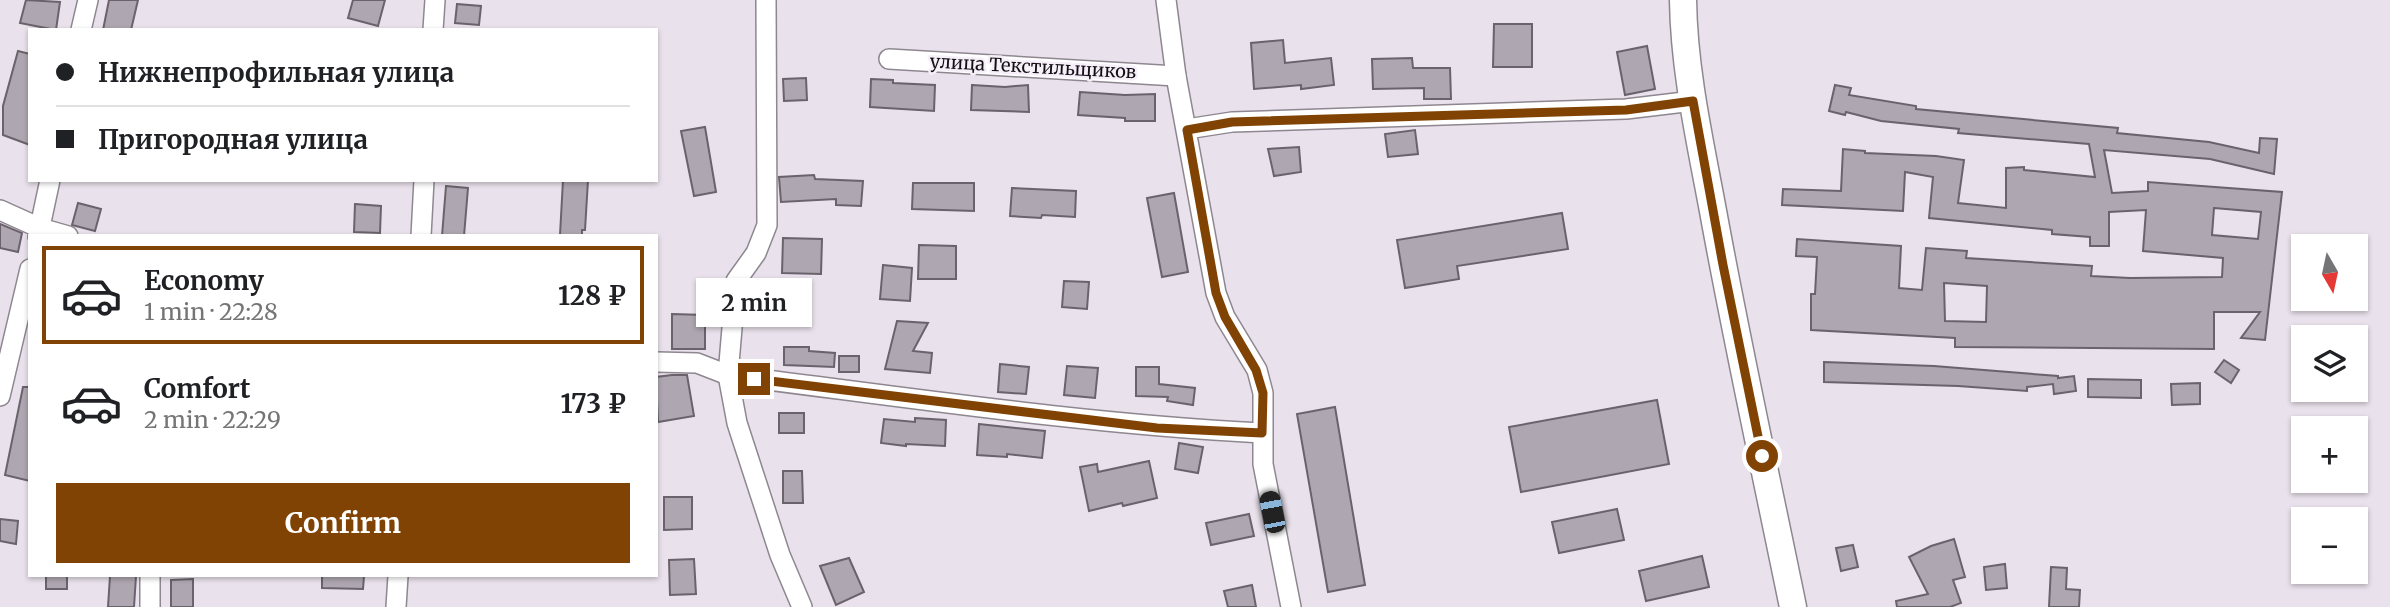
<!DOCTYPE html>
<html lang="en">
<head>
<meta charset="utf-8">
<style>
	body { margin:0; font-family:Merriweather,serif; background:#f6f6f6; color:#202124; height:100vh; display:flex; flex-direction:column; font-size:26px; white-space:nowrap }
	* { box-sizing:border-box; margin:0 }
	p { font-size:23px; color:#757577 }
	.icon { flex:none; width:38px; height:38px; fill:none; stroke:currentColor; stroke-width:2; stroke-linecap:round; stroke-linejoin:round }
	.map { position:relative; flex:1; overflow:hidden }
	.drawer { position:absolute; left:28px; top:234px; width:630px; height:343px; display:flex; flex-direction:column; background:#fff; border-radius:0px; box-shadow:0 2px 5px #0004 }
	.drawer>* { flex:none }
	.top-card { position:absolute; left:28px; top:28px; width:630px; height:154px; border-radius:0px; box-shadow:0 2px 5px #0004; display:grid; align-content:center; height:154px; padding:0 28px; background:#fff }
	.needle { width:46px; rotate:171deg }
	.controls { position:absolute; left:2291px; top:234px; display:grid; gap:14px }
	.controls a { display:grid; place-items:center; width:77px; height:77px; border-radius:0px; background:#fff; box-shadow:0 2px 5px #0004; font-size:35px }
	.end { position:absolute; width:32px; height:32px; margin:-16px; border:9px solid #814303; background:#fff; box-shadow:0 0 0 4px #fff }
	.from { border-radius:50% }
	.bubble { position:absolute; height:49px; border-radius:0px; background:#fff; box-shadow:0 2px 5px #0004; font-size:23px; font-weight:700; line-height:49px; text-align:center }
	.car { position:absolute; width:21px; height:42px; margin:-21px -10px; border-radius:9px; box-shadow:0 0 5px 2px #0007; background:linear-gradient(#222 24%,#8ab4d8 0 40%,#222 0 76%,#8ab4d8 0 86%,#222 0) }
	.top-card b { display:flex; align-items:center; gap:24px; height:66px; font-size:26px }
	.top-card b+b { border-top:2px solid #e0e0e0 }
	.top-card i { width:18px; height:18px; background:#202124 }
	ul { padding:12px 0 0; list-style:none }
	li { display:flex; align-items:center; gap:21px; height:98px; margin:0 14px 10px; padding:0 14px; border:4px solid transparent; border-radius:0px }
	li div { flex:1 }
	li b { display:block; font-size:26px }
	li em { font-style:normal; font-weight:700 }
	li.active { border-color:#814303 }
	li>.icon { width:63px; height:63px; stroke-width:1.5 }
	.button { display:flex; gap:14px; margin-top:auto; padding:14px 28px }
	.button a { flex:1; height:80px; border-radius:0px; background:#814303; color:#fff; font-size:28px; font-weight:700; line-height:80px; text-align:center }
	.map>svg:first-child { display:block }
</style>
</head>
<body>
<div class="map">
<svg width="2390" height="607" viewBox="0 0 2390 607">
	<rect width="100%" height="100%" fill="#e9e1eb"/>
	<g fill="#aea6b0" stroke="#6a636c" stroke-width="2" fill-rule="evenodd">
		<path d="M26 0 60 2 56 30 20 23Z"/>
		<path d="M109 0H138L131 30H103Z"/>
		<path d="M353 0H385L378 26 348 18Z"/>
		<path d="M457 4 481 6 479 25 455 23Z"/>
		<path d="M1494 24H1532V67H1493Z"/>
		<path d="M1283 40 1285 63 1331 58 1334 85 1301 89V85L1254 89 1251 43Z"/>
		<path d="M1647 46 1655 89 1625 95 1617 52Z"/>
		<path d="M18 51 30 54V145L3 135V106Z"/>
		<path d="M1412 58 1413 68H1450L1451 99H1424V88L1373 89 1372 59Z"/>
		<path d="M806 78 807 100 784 101 783 79Z"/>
		<path d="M871 79 893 80V83L935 85 934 111 870 107Z"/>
		<path d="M972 85 1005 87 1028 85 1029 112 971 110Z"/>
		<path d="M1835 85 1851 88 1849 95 1916 106V109L2118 128 2117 133 2209 142 2259 153 2260 138 2277 139 2274 174 2210 159 2104 150 2112 193 2148 191V182L2282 192 2265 340 2241 338 2260 312H2214V349L1955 347V338L1811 330V294H1815L1817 257 1796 256 1797 239 1901 246 1899 288 1922 290 1926 248 1967 251 1966 258 2092 266 2091 276 2130 278 2222 277 2223 258 2143 251 2146 210 2109 212V246H2090V237L2052 234V230L1929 218 1933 177 1905 172 1903 211 1782 205 1783 189 1841 191 1843 149 1865 151V153L1936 156 1964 160 1958 203 2006 208V168L2024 167V170L2095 177 2089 144 1958 133 1959 129 1881 121 1846 112 1845 115 1829 111ZM2214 208 2261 212 2258 239 2212 235ZM1944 283 1987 286 1986 322 1945 321Z"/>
		<path d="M1080 92 1125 95 1155 94V121H1125V118L1078 115Z"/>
		<path d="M705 127 716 192 694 196 681 131Z"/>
		<path d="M1415 130 1418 154 1388 157 1385 134Z"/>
		<path d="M1299 147 1301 172 1274 176 1268 149Z"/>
		<path d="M814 175 815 179 863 181 861 206 836 205V199L781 202 779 177Z"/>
		<path d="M563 180H588L585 230H582V235H560Z"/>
		<path d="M913 183H974V211L912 209Z"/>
		<path d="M446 186 468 188 464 236H442Z"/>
		<path d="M1012 188 1076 191 1075 217 1042 215 1041 218 1010 216Z"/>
		<path d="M1174 193 1188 272 1162 277 1147 198Z"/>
		<path d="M78 203 101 209 95 231 72 225Z"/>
		<path d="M355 204 381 206 380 233 354 232Z"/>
		<path d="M1562 213 1568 249 1457 266 1459 279 1405 288 1397 240Z"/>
		<path d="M0 224 22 233 18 252 0 248Z"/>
		<path d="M783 238 822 239 821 274 782 273Z"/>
		<path d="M919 245 956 246V279H918Z"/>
		<path d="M883 265 912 268 910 301 880 299Z"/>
		<path d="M1064 281 1089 282 1087 309 1062 307Z"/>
		<path d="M672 314 705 315V349H672Z"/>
		<path d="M897 321 928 323 913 351 932 353 930 373 885 369Z"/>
		<path d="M784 347H809V351L835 353 834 367 784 365Z"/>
		<rect x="839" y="356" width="20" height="16"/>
		<path d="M2224 360 2239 370 2231 383 2215 372Z"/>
		<path d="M1824 362 1934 366 2058 376V378L2074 376 2076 391 2054 394 2053 384 2027 387V391L1958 386 1824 382Z"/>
		<path d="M1000 364 1029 367 1026 394 998 392Z"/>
		<path d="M1067 366 1098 368 1095 398 1064 395Z"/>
		<path d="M1136 367H1159V384L1195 388 1193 405 1167 401 1168 397 1136 396Z"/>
		<path d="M672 375H687L694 416 658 422 656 377Z"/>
		<path d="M2088 379 2141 380V398L2088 397Z"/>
		<path d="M2200 383V404L2172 405 2171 384Z"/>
		<path d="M23 387H30V481L5 475Z"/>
		<path d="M1657 400 1669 464 1521 492 1509 427Z"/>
		<path d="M1335 407 1365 585 1328 592 1297 414Z"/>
		<rect x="779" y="413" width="25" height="20"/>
		<path d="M915 418 946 420 945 446 906 444V446L881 443 884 419 915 422Z"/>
		<path d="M979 424 1045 431 1042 458 1007 454V457L977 455Z"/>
		<path d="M1179 443 1203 447 1198 473 1175 469Z"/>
		<path d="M1149 461 1157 498 1123 506 1122 503 1089 511 1080 467 1097 464 1098 472Z"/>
		<path d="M783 471H802L803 503H783Z"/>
		<path d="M664 497H692V529L664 530Z"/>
		<path d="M1617 509 1624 540 1559 553 1552 522Z"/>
		<path d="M1249 514 1254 536 1211 545 1206 523Z"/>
		<path d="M0 519 18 521 16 544 0 541Z"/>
		<path d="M1954 539 1965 577 1953 580 1961 603 1950 607H1897L1896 601 1928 594 1909 557 1931 546Z"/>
		<path d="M1853 545 1858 567 1841 571 1836 548Z"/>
		<path d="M1702 556 1709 587 1646 601 1639 571Z"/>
		<path d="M849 558 864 592 836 605 820 566Z"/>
		<path d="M694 559 696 594 670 595 669 560Z"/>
		<path d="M2005 564 2007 588 1986 590 1984 567Z"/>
		<path d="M2051 567 2067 568 2066 589 2080 590 2079 607H2049Z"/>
		<rect x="46" y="576" width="21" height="13"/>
		<path d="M110 576H136L134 607H108Z"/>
		<path d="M322 576H364L363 589 322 588Z"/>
		<path d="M193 579V607H171V580Z"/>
		<path d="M1252 585 1256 607H1228L1224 591Z"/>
	</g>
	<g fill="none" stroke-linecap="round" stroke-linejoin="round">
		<defs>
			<g id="street">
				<path d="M766 0 767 225 756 253 736 281 728 375 737 423 780 555 802 607"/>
				<path d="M1166 0 1176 76 1216 293 1225 317 1257 370 1263 393V464L1291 607"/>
				<path d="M81 30 88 0"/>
				<path d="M433 30 435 0"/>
				<path d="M889 59 1176 76"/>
				<path d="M1187 129 1232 122 1626 109 1693 101"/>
				<path d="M0 210 40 228 68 236"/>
				<path d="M38 236 50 180"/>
				<path d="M421 236 424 180"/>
				<path d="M656 362 697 363 728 375C905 397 1083 424 1262 433"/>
				<path d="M0 396 30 269"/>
				<path d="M150 576V607"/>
				<path d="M396 607 398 576"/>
			</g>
			<path id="secondary" d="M1683 0C1684 71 1700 141 1713 211 1737 343 1766 475 1793 607"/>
		</defs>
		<use href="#street" stroke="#8e8790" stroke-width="22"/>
		<use href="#secondary" stroke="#8e8790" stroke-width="29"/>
		<use href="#street" stroke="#fff" stroke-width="19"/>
		<use href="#secondary" stroke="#fff" stroke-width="26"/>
	</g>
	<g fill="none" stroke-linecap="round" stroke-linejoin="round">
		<path stroke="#814303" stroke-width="9" d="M754 379 1157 428 1262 433 1263 393 1256 370 1225 317 1216 293 1187 130 1232 122 1626 110 1693 101 1723 265 1762 456"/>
	</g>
	<g text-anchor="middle" stroke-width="5" stroke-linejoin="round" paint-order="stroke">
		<g font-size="18" fill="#120f13" stroke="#f6eef9">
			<text transform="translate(1033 67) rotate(3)" y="6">улица Текстильщиков</text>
		</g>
	</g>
</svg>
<div class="controls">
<a><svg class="needle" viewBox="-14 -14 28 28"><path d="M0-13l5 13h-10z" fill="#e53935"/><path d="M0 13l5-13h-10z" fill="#757577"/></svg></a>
<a><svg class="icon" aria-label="layers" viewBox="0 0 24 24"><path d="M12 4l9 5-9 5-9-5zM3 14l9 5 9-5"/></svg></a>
<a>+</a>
<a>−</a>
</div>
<i class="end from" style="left:1762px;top:456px"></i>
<i class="end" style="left:754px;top:379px"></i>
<div class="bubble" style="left:696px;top:278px;width:116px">2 min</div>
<i class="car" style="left:1272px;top:512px;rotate:349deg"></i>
<div class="top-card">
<b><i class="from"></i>Нижнепрофильная улица</b>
<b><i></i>Пригородная улица</b>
</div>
<section class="drawer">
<ul>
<li class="active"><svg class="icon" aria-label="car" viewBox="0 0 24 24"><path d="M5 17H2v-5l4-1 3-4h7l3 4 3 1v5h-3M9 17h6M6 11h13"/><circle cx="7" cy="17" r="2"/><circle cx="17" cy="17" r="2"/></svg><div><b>Economy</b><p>1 min · 22:28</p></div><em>128 ₽</em></li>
<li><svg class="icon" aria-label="car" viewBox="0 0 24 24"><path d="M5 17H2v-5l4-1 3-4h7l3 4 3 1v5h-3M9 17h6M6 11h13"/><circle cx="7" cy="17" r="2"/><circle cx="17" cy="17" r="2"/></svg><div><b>Comfort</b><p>2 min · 22:29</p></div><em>173 ₽</em></li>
</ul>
<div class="button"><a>Confirm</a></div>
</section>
</div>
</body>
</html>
